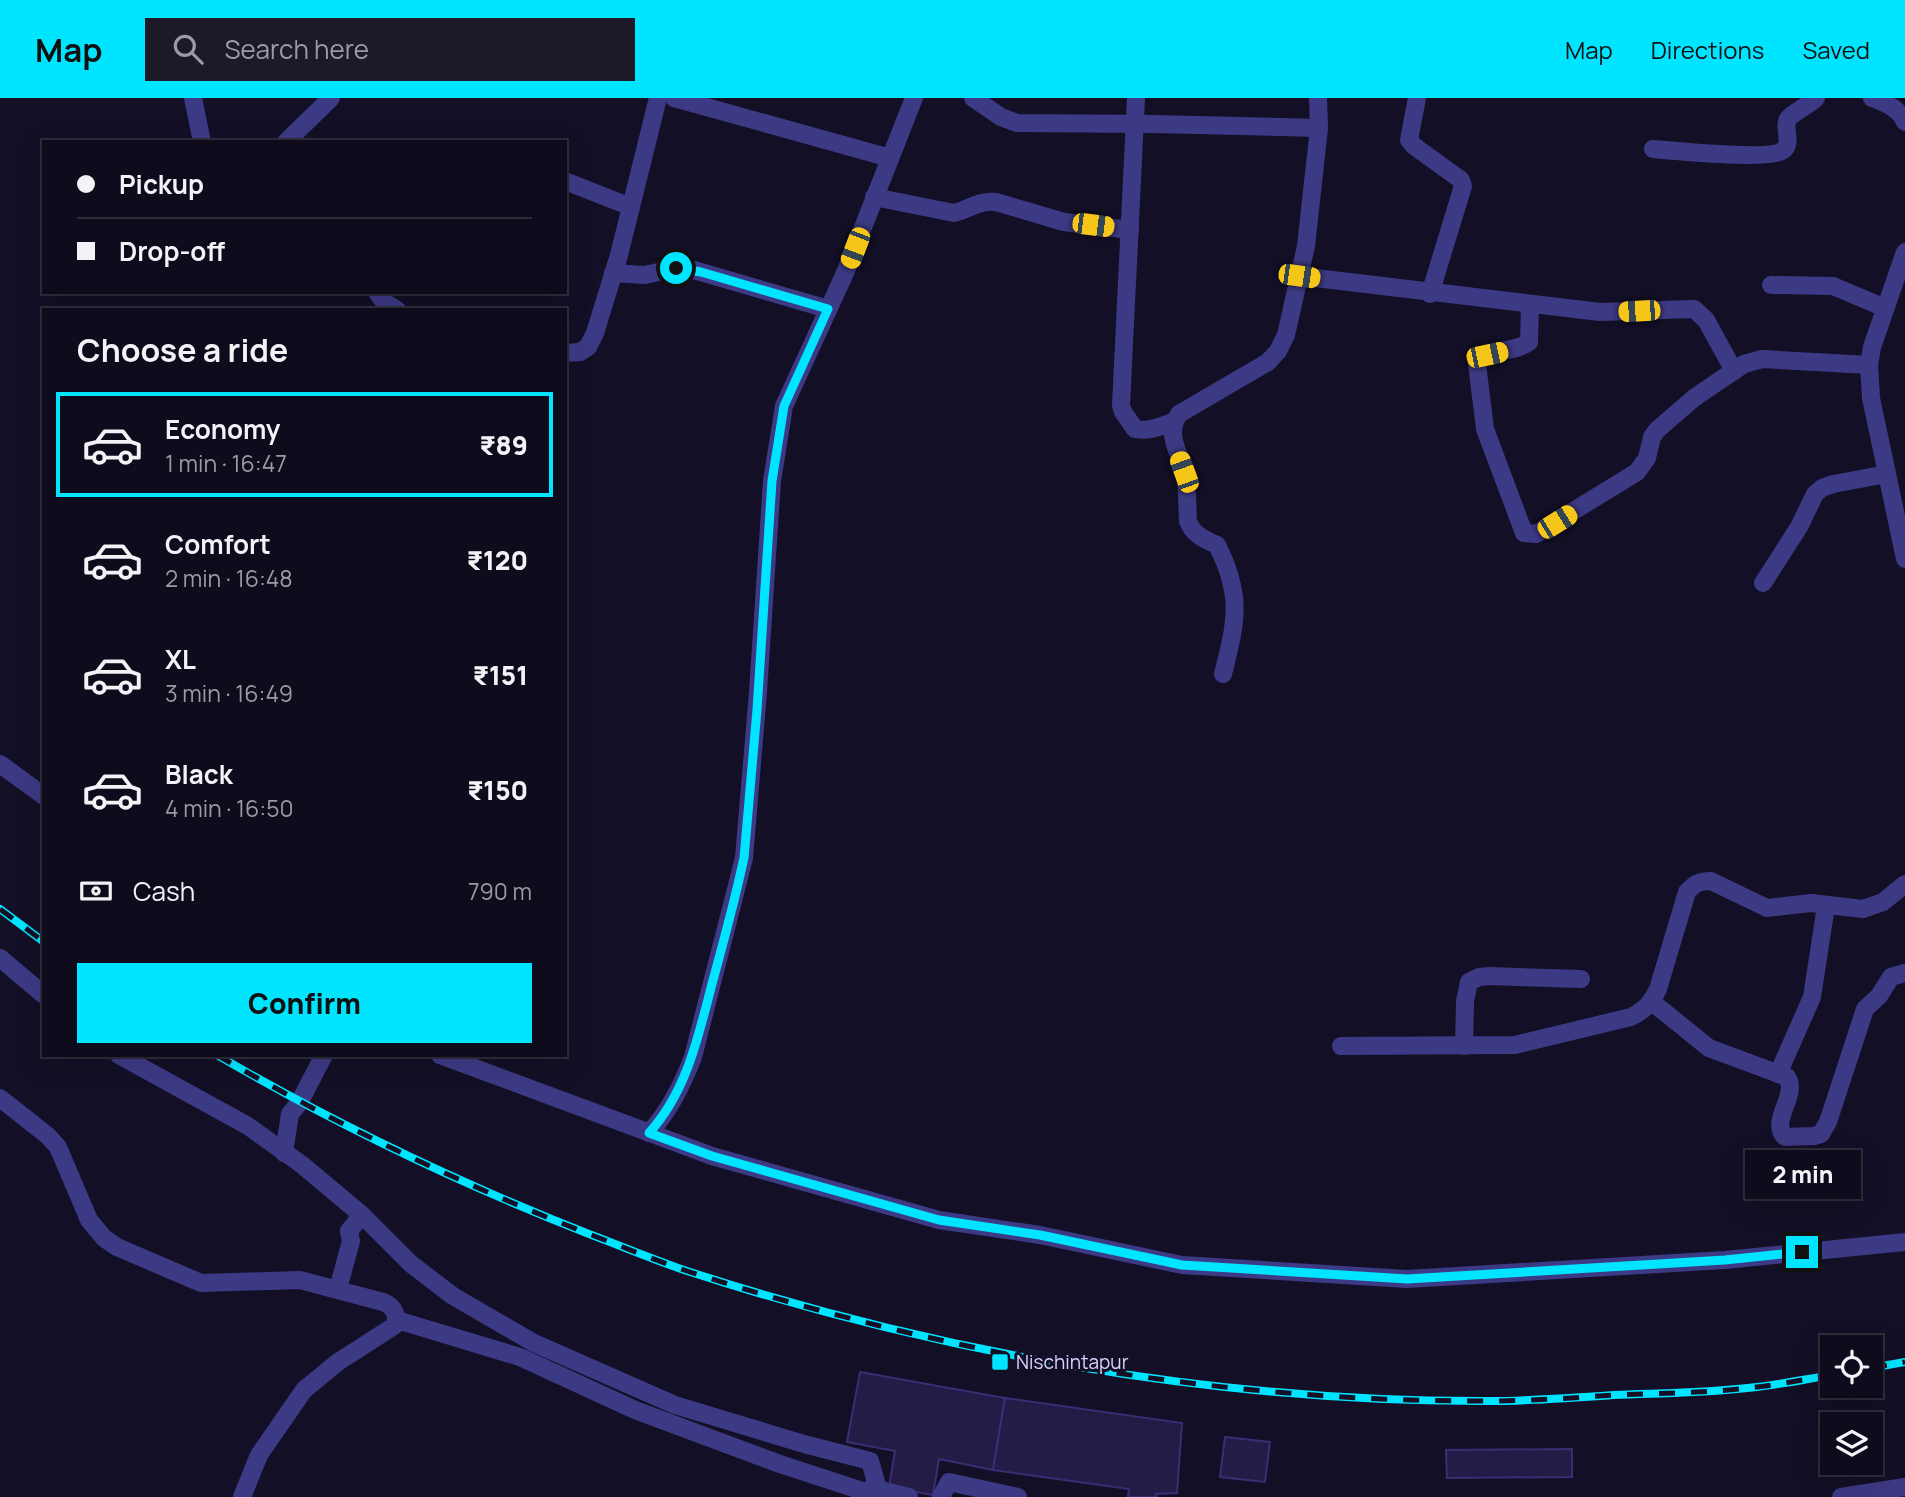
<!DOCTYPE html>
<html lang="en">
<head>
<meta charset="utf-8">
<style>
	body { margin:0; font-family:Manrope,sans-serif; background:#1c1929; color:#f1f3f6; height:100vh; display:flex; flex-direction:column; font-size:26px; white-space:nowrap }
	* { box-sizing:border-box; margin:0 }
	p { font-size:23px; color:#9b9ba3 }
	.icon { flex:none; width:38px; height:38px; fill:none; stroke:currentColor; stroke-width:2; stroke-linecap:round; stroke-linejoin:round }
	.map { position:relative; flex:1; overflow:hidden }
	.drawer { position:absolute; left:42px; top:210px; width:525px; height:749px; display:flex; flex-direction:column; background:#0e0b1c; border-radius:0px; box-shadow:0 7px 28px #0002,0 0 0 2px #2e2b3b }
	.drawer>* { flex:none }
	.hud { position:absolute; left:42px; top:42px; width:525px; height:154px; border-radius:0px; box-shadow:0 7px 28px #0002,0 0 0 2px #2e2b3b; display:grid; align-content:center; height:154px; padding:0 35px; background:#0e0b1c }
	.controls { position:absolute; left:1820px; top:1237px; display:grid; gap:14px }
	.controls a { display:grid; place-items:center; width:63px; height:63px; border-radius:0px; background:#0e0b1c; box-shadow:0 7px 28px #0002,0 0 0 2px #2e2b3b; font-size:35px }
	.end { position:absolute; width:32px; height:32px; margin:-16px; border:9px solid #00e5ff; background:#111; box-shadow:0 0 0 4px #111 }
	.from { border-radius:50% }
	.bubble { position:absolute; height:49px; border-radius:0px; background:#0e0b1c; box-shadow:0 7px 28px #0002,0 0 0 2px #2e2b3b; font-size:23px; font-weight:800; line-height:49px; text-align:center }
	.car { position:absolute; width:21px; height:42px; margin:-21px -10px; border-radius:9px; box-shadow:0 0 5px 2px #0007; background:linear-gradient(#f5c518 24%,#345 0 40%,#f5c518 0 76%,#345 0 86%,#f5c518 0) }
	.hud b { display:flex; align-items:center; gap:24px; height:66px; font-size:26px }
	.hud b+b { border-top:2px solid #2e2b3b }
	.hud i { width:18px; height:18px; background:#f1f3f6 }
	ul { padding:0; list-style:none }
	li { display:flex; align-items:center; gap:21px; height:105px; margin:0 14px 10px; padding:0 21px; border:4px solid transparent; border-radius:0px }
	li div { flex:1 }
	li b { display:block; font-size:26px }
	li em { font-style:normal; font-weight:800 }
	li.selected { border-color:#00e5ff }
	li>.icon { width:63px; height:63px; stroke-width:1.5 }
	h2 { padding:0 35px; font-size:32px; line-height:84px }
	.pay { display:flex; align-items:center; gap:18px; height:77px; padding:0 35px; font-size:26px }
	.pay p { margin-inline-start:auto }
	.action { display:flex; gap:14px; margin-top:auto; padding:14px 35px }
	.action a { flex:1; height:80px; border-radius:0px; background:#00e5ff; color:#111; font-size:28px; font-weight:800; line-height:80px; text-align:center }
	header { display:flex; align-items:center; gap:42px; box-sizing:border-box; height:98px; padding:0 35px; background:#00e5ff; color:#111 }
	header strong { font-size:33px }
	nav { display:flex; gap:38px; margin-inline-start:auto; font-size:24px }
	.search { width:490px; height:63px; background:#1c1929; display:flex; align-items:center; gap:18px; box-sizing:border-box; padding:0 24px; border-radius:0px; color:#9b9ba3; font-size:26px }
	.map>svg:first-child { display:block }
</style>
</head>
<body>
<header>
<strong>Map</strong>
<div class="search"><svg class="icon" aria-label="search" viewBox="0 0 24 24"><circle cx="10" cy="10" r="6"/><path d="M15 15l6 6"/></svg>Search here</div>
<nav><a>Map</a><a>Directions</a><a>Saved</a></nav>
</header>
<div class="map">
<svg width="1905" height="1399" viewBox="0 0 1905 1399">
	<rect width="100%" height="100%" fill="#130f26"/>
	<g fill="#241b47" stroke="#3b2d73" stroke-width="2">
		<path d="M860 1274 1005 1300 993 1372 939 1361 933 1397 889 1389 895 1353 847 1344Z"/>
		<path d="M1005 1300 1182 1325 1177 1395 1156 1396 1157 1399H1128L1129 1391 993 1372Z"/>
		<path d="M1225 1339 1270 1344 1265 1384 1220 1379Z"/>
		<path d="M1572 1351V1379L1447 1380 1446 1352Z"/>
	</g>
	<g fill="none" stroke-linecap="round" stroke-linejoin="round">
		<g stroke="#3d3a85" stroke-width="18">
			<path d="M193 0 202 44"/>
			<path d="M674 0 890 60"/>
			<path d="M973 0 1001 19 1017 25 1153 26 1319 30"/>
			<path d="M1136 0 1121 307 1123 314 1135 331C1149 334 1161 328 1175 323"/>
			<path d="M1417 0 1409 42 1414 48 1461 82 1463 88 1430 196"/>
			<path d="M1872 0C1885 5 1899 10 1905 24"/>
			<path d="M286 44 331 0"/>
			<path d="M1653 51C1676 53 1768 62 1782 53 1793 46 1784 33 1787 23 1790 15 1809 8 1816 0"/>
			<path d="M565 83 631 109"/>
			<path d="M874 99 954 115C970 111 979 102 996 104L1064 124 1130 132"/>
			<path d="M1905 154 1872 249 1869 267 1871 300 1905 461"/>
			<path d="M613 175 645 177 676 170H687L828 211"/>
			<path d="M1299 178 1600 214 1694 211 1706 222 1734 273"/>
			<path d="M1771 187 1833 188 1885 210"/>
			<path d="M377 194 384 204 397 212"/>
			<path d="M1530 207 1529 244C1513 256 1488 249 1477 266L1485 331 1524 435 1536 436 1637 374 1647 360 1652 339 1657 332 1694 300 1744 266 1762 261 1869 267"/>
			<path d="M565 255 580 254 588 249 595 235 619 157 658 0"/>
			<path d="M1763 485 1799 429 1815 396 1822 390 1833 386 1887 376"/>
			<path d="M1223 576C1236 524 1243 498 1217 447 1204 441 1193 437 1188 423 1187 407 1188 389 1184 373 1179 352 1165 337 1179 316L1268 264 1278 253 1286 237 1306 148 1319 30 1318 0"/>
			<path d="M0 666 44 698"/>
			<path d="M0 860 44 897"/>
			<path d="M1652 904 1709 950 1787 979C1799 997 1769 1023 1785 1039L1814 1038 1821 1036 1828 1024 1865 911 1879 898 1891 879 1905 875"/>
			<path d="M1341 948 1515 947 1631 919C1645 912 1651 905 1658 891L1687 794C1695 785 1700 783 1711 783L1767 810 1811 805 1863 811 1883 804 1905 786"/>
			<path d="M1464 948 1465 903 1469 884 1479 879 1489 878 1581 881"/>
			<path d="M119 957 248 1028 301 1066 362 1117 411 1166 453 1198 534 1245 675 1307 804 1346 870 1363 876 1384 872 1390 909 1399"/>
			<path d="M440 957 712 1058 939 1122 1040 1137 1182 1167 1407 1181 1725 1162 1905 1144"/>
			<path d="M1778 976 1812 899 1826 808"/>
			<path d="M0 1000 48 1038 58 1049 89 1122 104 1140 117 1149 201 1185 300 1182 383 1204C394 1208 399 1218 394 1228L338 1264 304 1292 259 1357 242 1399"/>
			<path d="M649 1035C670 1012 682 987 693 959L744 760 758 594 772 383 784 308 845 175 914 0"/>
			<path d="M284 1055 290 1016 299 1005 324 957"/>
			<path d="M338 1191 351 1143 349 1133 362 1117"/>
			<path d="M397 1222 520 1259 635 1312 780 1366 881 1399"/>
			<path d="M941 1399 949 1384 1018 1399"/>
			<path d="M1841 1399 1905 1389"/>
		</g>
		<defs>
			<g id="rail">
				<path d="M0 811 44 844"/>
				<path d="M217 957C337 1027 461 1086 589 1136 621 1148 652 1161 684 1172 942 1256 1217 1304 1488 1303 1530 1303 1572 1300 1614 1297 1662 1295 1710 1295 1757 1289 1782 1286 1807 1281 1832 1277"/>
				<path d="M1871 1270 1905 1264"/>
			</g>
		</defs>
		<use href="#rail" stroke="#00e5ff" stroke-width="8"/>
		<use href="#rail" stroke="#130f26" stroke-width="5" stroke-dasharray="16" stroke-linecap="butt"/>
	</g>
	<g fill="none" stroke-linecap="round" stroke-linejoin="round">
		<path stroke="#00e5ff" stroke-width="9" d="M676 170 701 174 828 211 784 308 772 383 757 612 744 760 738 786C730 820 721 853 712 886 698 939 687 993 649 1035L712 1058 939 1122 1040 1137 1182 1167 1407 1181 1725 1162 1802 1154"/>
	</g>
	<rect fill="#00e5ff" stroke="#130f26" stroke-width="2.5" x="991" y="1255" width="18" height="18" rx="3.5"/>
	<g text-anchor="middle" stroke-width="6" stroke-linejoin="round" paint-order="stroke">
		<g font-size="19" fill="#d9d4ff" stroke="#130f26" text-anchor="start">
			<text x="1016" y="1271">Nischintapur</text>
		</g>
	</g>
</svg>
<div class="controls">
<a><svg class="icon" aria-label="locate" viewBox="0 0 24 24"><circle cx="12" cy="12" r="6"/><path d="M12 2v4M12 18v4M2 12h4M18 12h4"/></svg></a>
<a><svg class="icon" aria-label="layers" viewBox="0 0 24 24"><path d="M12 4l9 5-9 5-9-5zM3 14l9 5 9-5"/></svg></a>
</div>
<i class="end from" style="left:676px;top:170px"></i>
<i class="end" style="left:1802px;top:1154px"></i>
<div class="bubble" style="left:1745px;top:1052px;width:116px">2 min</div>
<i class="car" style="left:1093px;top:127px;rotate:97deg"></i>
<i class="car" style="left:855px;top:150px;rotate:201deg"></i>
<i class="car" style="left:1299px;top:178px;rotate:98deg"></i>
<i class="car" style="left:1639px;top:213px;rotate:267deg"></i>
<i class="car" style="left:1487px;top:257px;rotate:78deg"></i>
<i class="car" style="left:1184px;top:374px;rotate:340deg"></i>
<i class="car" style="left:1557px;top:424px;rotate:58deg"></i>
<div class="hud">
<b><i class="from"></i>Pickup</b>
<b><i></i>Drop-off</b>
</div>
<section class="drawer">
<h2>Choose a ride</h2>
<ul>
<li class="selected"><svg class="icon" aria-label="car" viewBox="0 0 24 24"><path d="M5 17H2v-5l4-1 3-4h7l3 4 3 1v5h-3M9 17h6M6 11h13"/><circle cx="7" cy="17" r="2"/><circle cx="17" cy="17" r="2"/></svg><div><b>Economy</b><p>1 min · 16:47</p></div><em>₹89</em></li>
<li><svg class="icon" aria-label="car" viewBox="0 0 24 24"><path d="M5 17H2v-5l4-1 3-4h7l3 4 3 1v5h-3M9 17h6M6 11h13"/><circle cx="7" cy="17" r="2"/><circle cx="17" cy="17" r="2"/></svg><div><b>Comfort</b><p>2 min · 16:48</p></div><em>₹120</em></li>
<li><svg class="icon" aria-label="car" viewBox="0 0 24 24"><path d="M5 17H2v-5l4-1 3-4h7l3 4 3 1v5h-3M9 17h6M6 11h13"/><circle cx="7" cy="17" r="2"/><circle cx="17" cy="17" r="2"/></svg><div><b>XL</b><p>3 min · 16:49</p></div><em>₹151</em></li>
<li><svg class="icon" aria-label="car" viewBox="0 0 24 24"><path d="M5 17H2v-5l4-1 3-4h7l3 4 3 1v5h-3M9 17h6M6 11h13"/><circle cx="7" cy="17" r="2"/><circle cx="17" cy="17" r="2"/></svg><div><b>Black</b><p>4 min · 16:50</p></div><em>₹150</em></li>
</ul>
<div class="pay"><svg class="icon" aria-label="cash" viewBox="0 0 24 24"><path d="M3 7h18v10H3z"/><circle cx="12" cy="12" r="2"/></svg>Cash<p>790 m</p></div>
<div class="action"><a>Confirm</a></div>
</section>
</div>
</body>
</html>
